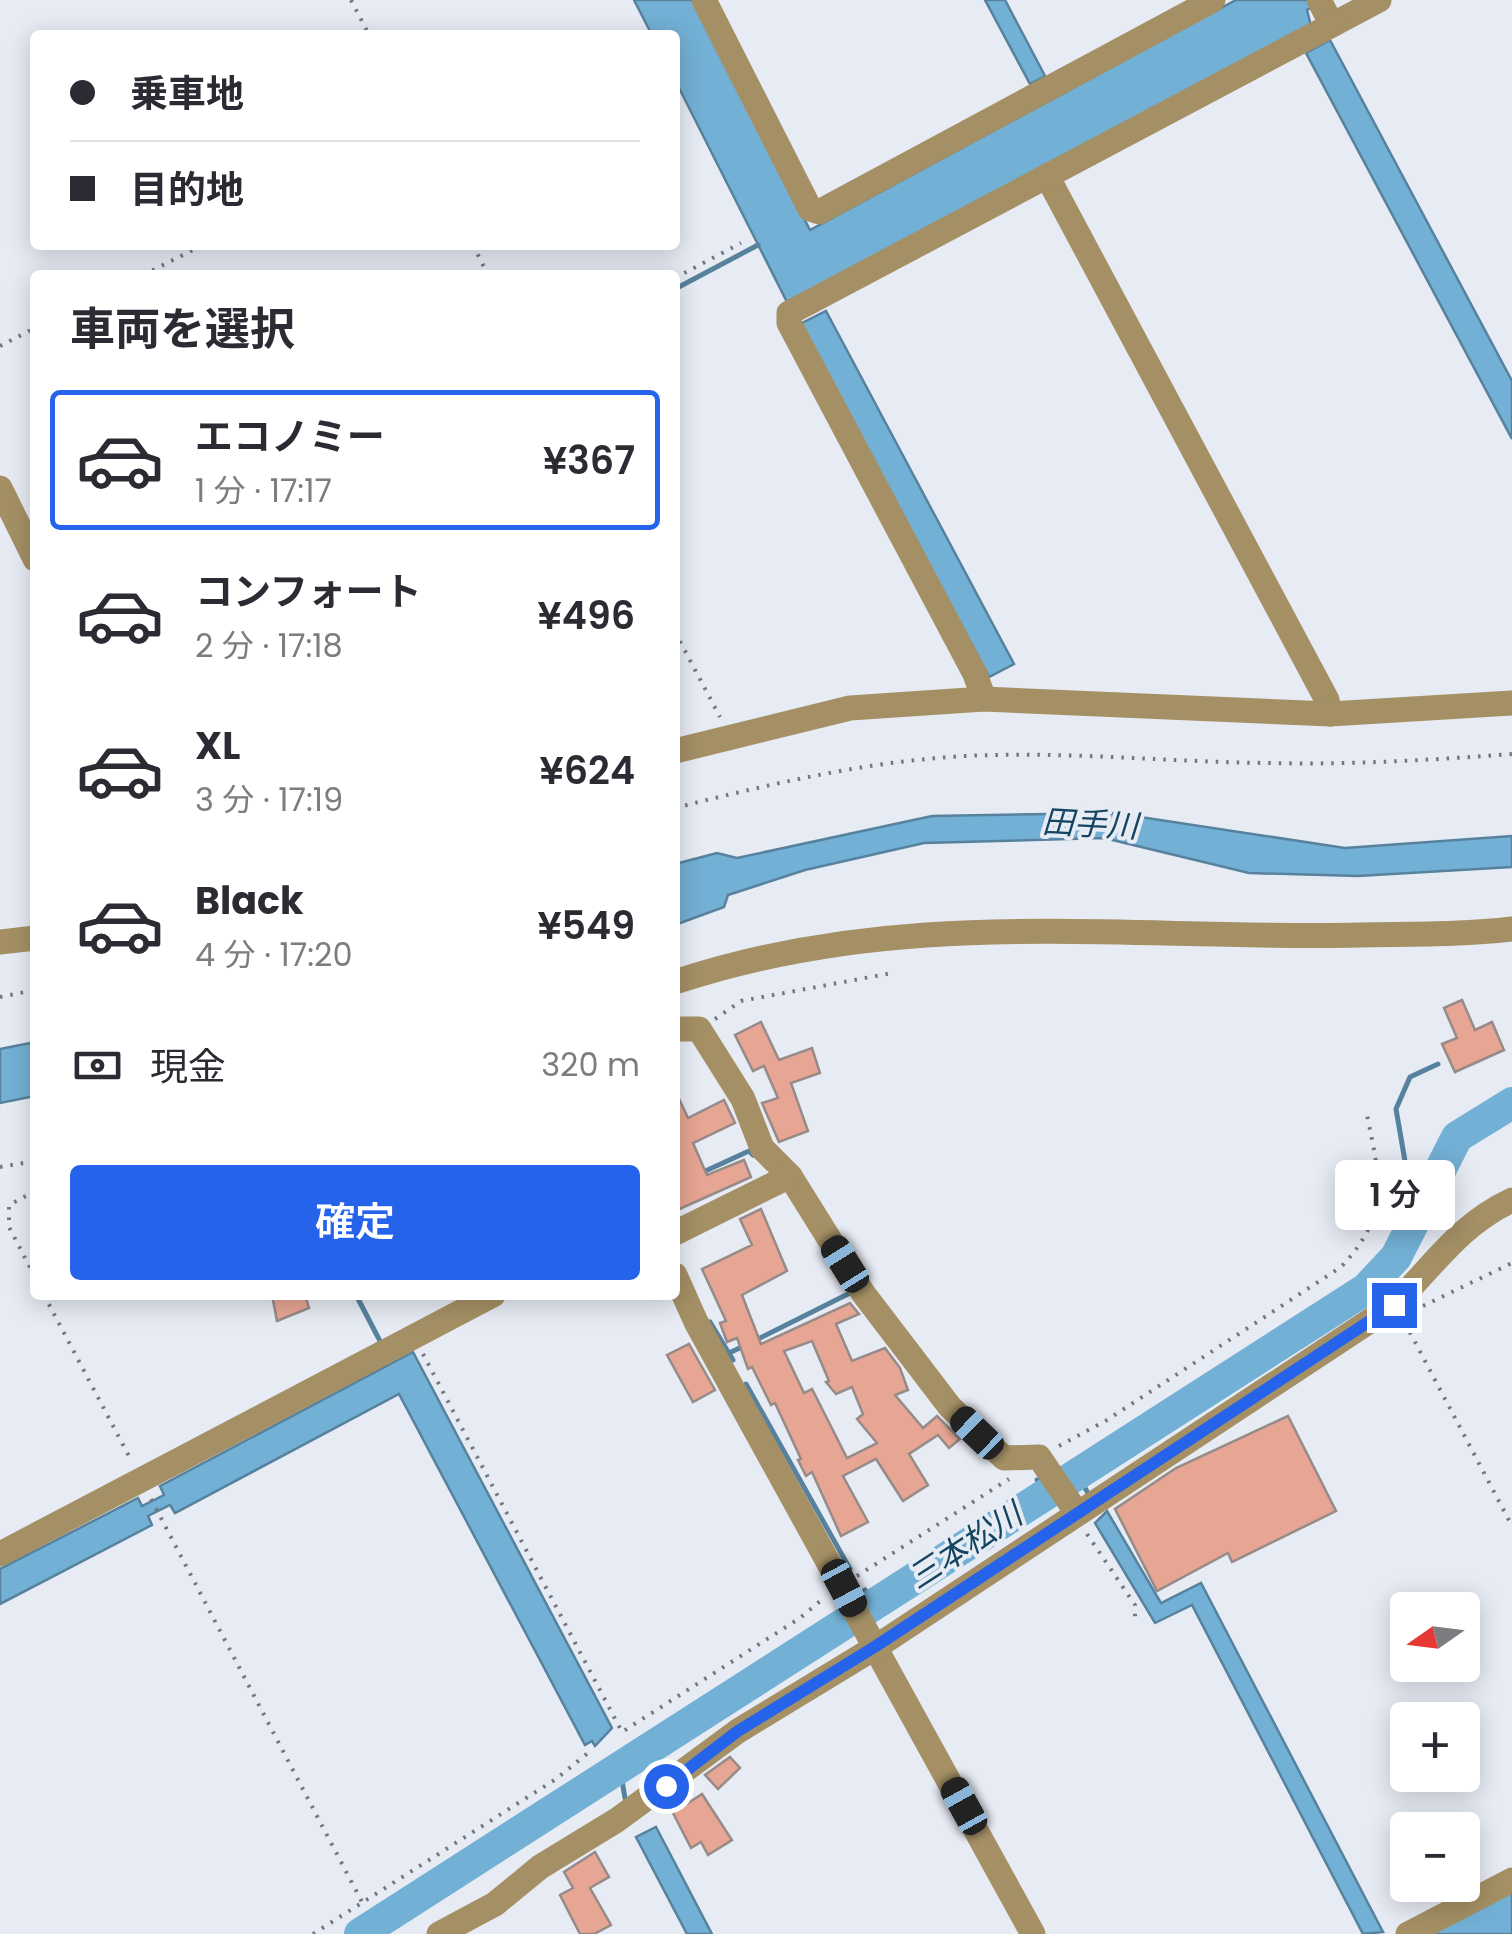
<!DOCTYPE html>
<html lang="ja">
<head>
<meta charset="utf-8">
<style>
	body { margin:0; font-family:Poppins,"Noto Sans JP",sans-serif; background:#f7f7f7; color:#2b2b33; height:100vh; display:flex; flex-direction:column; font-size:38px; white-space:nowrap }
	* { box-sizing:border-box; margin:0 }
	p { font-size:32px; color:#7c7c81 }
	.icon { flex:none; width:55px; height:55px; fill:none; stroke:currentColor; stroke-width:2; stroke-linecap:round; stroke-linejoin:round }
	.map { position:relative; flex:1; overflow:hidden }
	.sheet { position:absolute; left:30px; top:270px; width:650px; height:1030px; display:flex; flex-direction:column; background:#fff; border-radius:10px; box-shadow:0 5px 25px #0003 }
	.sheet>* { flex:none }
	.hud { position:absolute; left:30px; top:30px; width:650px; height:220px; border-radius:10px; box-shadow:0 5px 25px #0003; display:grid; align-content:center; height:220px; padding:0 40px; background:#fff }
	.needle { width:65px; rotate:256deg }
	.buttons { position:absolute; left:1390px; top:1592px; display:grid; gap:20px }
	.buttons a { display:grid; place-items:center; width:90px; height:90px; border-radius:10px; background:#fff; box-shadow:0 5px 25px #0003; font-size:50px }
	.end { position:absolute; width:45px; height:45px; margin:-22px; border:12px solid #2563eb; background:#fff; box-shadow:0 0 0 5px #fff }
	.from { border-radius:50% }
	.bubble { position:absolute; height:70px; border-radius:10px; background:#fff; box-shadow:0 5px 25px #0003; font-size:32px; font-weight:600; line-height:70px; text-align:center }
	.car { position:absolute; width:30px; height:60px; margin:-30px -15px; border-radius:12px; box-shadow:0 0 8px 2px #0007; background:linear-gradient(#222 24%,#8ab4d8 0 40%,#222 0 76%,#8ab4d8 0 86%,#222 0) }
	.hud b { display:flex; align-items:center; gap:35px; height:95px; font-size:38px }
	.hud b+b { border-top:2px solid #e1e1e2 }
	.hud i { width:25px; height:25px; background:#2b2b33 }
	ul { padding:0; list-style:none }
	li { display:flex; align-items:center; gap:30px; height:140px; margin:0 20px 15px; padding:0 20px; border:5px solid transparent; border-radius:10px }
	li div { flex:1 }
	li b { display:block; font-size:38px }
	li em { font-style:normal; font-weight:600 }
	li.on { border-color:#2563eb }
	li>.icon { width:90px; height:90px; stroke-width:1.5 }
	h2 { padding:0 40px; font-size:45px; line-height:120px }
	.pay { display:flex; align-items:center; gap:25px; height:110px; padding:0 40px; font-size:38px }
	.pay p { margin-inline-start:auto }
	.button { display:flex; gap:20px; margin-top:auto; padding:20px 40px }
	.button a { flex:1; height:115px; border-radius:10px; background:#2563eb; color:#fff; font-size:40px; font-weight:600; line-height:115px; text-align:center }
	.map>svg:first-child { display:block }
</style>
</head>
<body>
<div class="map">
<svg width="1512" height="1934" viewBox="0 0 1512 1934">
	<rect width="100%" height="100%" fill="#e7ebf4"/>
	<g fill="#73b0d5" stroke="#57829d" stroke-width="2.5">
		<path d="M634 0H692L810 230 1236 0H1325L1307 10 1311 26 788 304 675 80V35H652Z"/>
		<path d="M985 0H1005L1045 76 1030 84Z"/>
		<path d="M1330 40 1512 381V439L1306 53Z"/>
		<path d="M826 311 1014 664 989 677 800 324Z"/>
		<path d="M1114 813 1345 848 1512 836V867L1358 876 1249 873 1104 838 924 843 805 870 728 895 724 907 675 925V864L717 853 737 858 932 816Z"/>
		<path d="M35 1042V1096L0 1103V1049Z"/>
		<path d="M413 1352 612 1728 595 1746 592 1741 585 1745 399 1394 175 1513 170 1505 148 1516 152 1525 0 1604V1569L138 1498 142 1506 164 1495 160 1486Z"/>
		<path d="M1107 1511 1161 1603 1201 1583 1383 1932 1363 1934 1192 1605 1155 1623 1095 1523Z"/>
		<path d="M656 1827 712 1934H687L636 1837Z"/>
		<path d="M1512 1892V1934H1431Z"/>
	</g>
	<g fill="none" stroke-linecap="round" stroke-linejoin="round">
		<g stroke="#57829d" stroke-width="5">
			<path d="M675 289 758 245"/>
			<path d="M701 1173 749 1151 753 1155"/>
			<path d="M1415 1219 1396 1109 1410 1077 1438 1064"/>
			<path d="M356 1295 380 1341"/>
			<path d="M710 1322 733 1360"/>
			<path d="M756 1340 852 1292"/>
			<path d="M729 1353 746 1345"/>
			<path d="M746 1384 850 1569"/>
			<path d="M1076 1472 1089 1495"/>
			<path d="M1037 1480 1046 1491"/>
			<path d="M865 1590 873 1601"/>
			<path d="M620 1769 625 1798"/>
		</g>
		<path stroke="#73b0d5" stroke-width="32" d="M360 1934 1366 1289 1396 1257 1457 1137 1512 1103"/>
	</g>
	<g fill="#e7a593" stroke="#968b88" stroke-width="2.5" fill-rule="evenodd">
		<path d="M1462 1000 1475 1030 1492 1022 1504 1050 1455 1072 1442 1044 1457 1038 1444 1008Z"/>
		<path d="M761 1022 779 1060 812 1048 820 1073 791 1083 808 1131 779 1142 762 1103 778 1098 764 1066 753 1071 735 1035Z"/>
		<path d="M675 1090 688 1118 724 1100 735 1123 693 1143 707 1175 744 1160 751 1177 675 1211Z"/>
		<path d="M761 1209 787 1271 742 1295 761 1344 850 1303 859 1314 836 1324 852 1361 885 1348 900 1368 908 1390 895 1395 923 1428 937 1416 960 1439 949 1448 938 1435 909 1454 928 1485 903 1501 876 1459 843 1476 868 1522 841 1536 812 1472 806 1476 798 1460 801 1459 775 1403 771 1405 752 1367 748 1369 737 1338 727 1342 720 1323 726 1321 702 1269 752 1245 740 1219ZM812 1341 829 1381 826 1382 836 1394 852 1387 863 1414 857 1419 877 1443 847 1458 812 1389 804 1393 784 1351Z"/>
		<path d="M272 1295H305L309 1308 277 1321Z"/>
		<path d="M689 1344 715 1390 693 1402 667 1355Z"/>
		<path d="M1288 1416 1336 1511 1232 1562 1228 1553 1157 1591 1115 1509 1176 1468Z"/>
		<path d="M730 1757 740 1768 718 1789 705 1775Z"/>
		<path d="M702 1794 732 1840 708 1855 701 1842 691 1848 673 1813Z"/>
		<path d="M595 1852 609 1877 590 1888 611 1925 594 1934H580L560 1895 573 1888 564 1872Z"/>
	</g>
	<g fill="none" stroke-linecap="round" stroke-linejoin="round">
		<g stroke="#74777d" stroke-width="4" stroke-dasharray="2.5 8" stroke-linecap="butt">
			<path d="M351 0 369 35"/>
			<path d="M473 245 488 275"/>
			<path d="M143 275 203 245"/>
			<path d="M675 278 741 243"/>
			<path d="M0 346 35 328"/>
			<path d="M675 632 720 717"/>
			<path d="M675 808C770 784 868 761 966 756 1068 751 1168 762 1269 763 1351 765 1431 760 1512 754"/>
			<path d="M0 997 35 990"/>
			<path d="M715 1019 741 1001 892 973"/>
			<path d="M0 1167 35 1161"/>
			<path d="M35 1191 9 1205V1227L35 1277"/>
			<path d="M44 1295 131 1460"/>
			<path d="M1423 1306 1512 1263"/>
			<path d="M1405 1323 1512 1526"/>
			<path d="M423 1354 622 1732 800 1618 825 1597"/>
			<path d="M1059 1446 1107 1420 1341 1267C1391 1214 1380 1180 1367 1115"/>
			<path d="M151 1499 362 1902"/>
			<path d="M1087 1534 1135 1605V1620"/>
			<path d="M857 1576 1009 1479"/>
			<path d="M313 1934 556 1779 588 1753"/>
		</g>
		<g stroke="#a59065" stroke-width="25">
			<path d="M704 0 810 209 819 212 1213 0"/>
			<path d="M1319 0 1332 25 1379 0"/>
			<path d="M1047 176 1327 700 1330 714"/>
			<path d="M0 488 35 559"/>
			<path d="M984 699 975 674 789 323V313L1332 25"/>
			<path d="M675 751 850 708 984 699 1330 714 1512 703"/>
			<path d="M0 942 35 938"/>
			<path d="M675 982C908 905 1122 940 1360 935 1411 934 1462 935 1512 929"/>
			<path d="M675 1029H699L743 1099 762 1148 790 1176 863 1293 950 1407 1004 1458 1039 1457 1077 1513"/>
			<path d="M675 1233 790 1176"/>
			<path d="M675 1275 696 1322 1033 1934"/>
			<path d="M0 1554 493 1295"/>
			<path d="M439 1934 495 1904 540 1867 617 1820 738 1731 876 1647 1394 1305C1433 1266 1460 1224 1512 1200"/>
			<path d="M1408 1934 1512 1880"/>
		</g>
	</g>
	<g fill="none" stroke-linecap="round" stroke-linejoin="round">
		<path stroke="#2563eb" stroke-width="12" d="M666 1786 738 1731 876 1646 1394 1305"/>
	</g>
	<g text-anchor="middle" stroke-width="8" stroke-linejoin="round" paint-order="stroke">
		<g font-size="32" font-style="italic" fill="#14455f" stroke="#e7ebf4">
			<text transform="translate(1090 824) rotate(3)" y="11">田手川</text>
			<text transform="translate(965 1546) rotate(-33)" y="11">三本松川</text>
		</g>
	</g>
</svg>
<div class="buttons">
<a><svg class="needle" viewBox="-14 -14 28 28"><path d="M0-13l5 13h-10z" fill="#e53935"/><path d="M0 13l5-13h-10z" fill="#7c7c81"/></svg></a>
<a>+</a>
<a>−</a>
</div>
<i class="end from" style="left:666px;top:1786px"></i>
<i class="end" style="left:1394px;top:1305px"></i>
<div class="bubble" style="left:1335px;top:1160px;width:120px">1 分</div>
<i class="car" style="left:845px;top:1264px;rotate:328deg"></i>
<i class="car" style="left:977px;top:1433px;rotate:314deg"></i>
<i class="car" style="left:844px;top:1588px;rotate:152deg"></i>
<i class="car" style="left:964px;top:1806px;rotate:331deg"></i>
<div class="hud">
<b><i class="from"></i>乗車地</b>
<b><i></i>目的地</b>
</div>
<section class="sheet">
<h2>車両を選択</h2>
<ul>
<li class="on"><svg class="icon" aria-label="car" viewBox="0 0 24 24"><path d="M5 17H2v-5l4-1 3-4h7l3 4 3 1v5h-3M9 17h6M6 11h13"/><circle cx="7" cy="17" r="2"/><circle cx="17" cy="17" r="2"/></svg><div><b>エコノミー</b><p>1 分 · 17:17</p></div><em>¥367</em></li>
<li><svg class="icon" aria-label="car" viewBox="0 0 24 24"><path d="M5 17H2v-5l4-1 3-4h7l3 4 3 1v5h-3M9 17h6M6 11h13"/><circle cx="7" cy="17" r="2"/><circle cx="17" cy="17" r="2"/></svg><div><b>コンフォート</b><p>2 分 · 17:18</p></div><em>¥496</em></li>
<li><svg class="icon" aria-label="car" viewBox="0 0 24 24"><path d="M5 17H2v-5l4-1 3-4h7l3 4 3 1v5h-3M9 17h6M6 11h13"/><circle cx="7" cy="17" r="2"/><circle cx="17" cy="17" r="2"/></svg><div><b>XL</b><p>3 分 · 17:19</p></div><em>¥624</em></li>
<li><svg class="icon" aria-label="car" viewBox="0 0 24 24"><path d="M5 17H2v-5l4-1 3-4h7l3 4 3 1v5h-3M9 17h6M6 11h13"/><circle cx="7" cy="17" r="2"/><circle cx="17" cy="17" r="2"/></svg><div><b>Black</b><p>4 分 · 17:20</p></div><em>¥549</em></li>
</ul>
<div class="pay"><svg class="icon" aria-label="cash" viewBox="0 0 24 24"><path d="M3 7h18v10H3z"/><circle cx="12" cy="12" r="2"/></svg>現金<p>320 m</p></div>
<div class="button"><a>確定</a></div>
</section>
</div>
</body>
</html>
